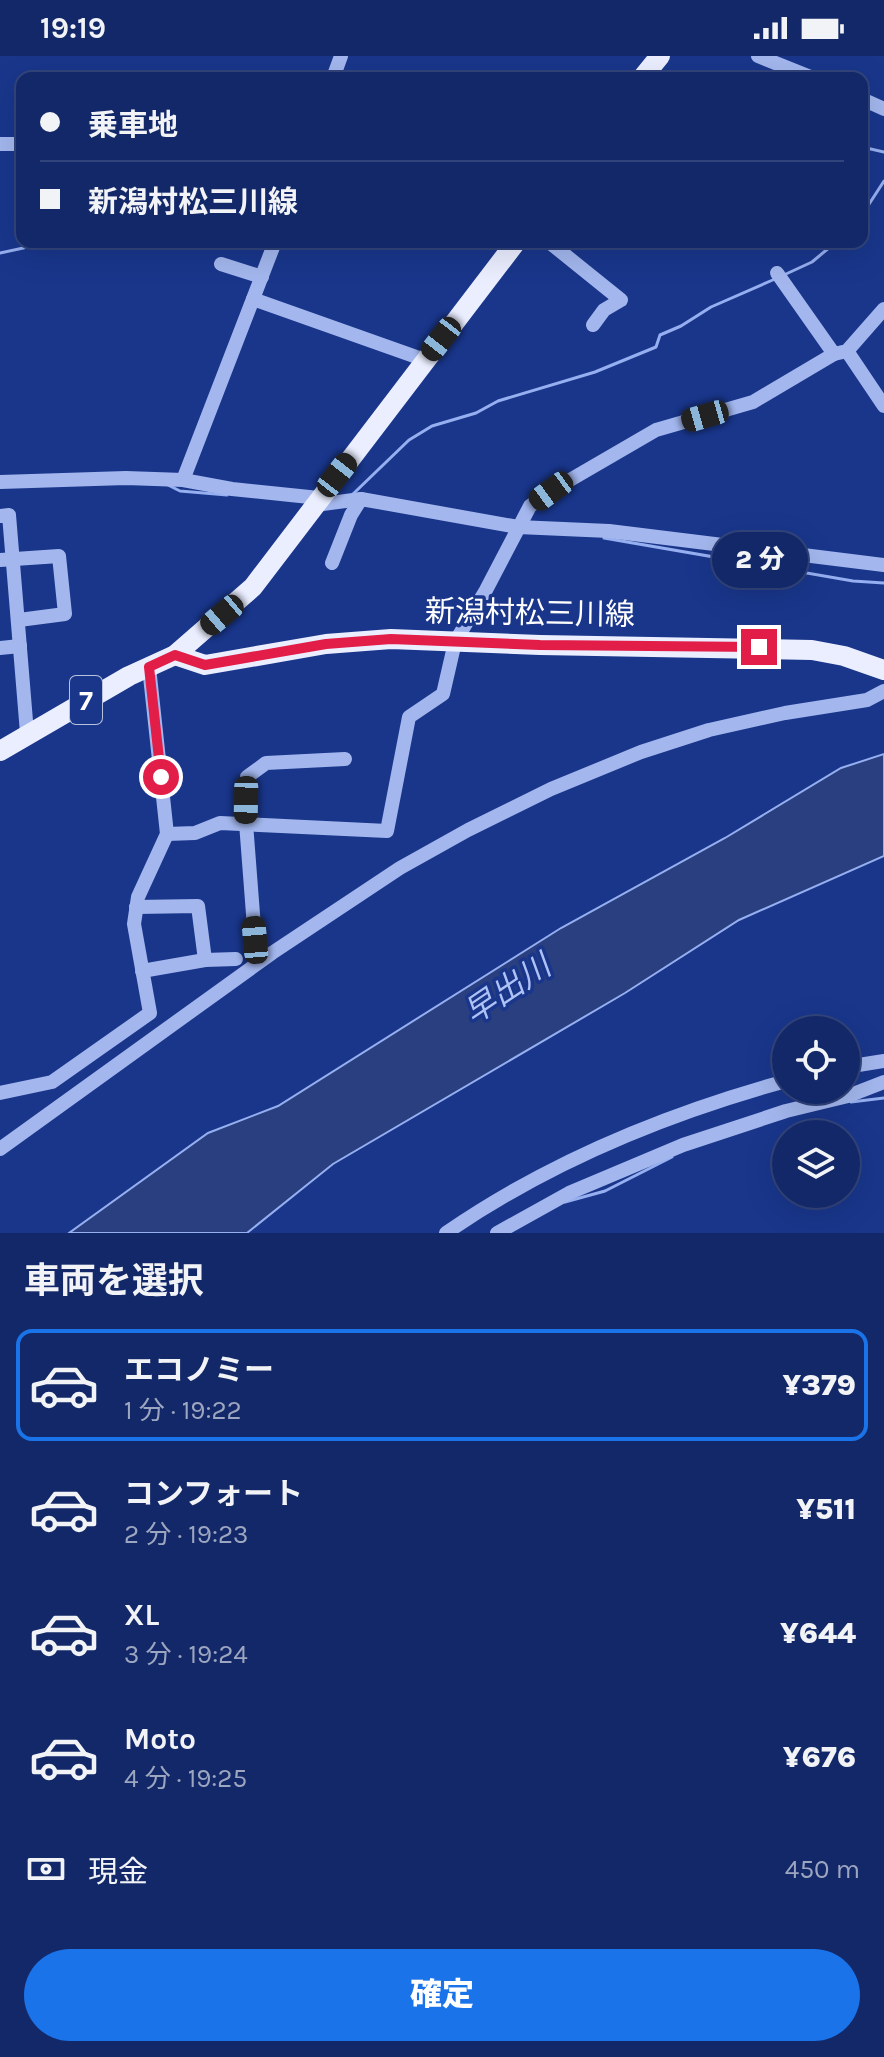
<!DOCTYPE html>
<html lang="ja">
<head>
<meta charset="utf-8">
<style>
	body { margin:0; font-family:Karla,"Noto Sans JP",sans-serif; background:#1c306e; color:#f1f3f6; height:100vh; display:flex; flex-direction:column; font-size:30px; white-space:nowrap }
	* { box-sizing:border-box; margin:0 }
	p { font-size:26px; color:#9da6c0 }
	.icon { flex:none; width:44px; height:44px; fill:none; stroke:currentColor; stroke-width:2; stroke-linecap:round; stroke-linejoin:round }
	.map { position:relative; height:1177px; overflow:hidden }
	.sheet { display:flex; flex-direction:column; background:#132868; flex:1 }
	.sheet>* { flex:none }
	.top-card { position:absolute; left:16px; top:16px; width:852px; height:176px; border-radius:16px; box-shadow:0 8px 32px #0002,0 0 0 2px #32447c; display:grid; align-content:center; height:176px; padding:0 24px; background:#132868 }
	.controls { position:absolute; left:772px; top:960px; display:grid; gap:16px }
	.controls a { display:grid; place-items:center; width:88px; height:88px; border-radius:50%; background:#132868; box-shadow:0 8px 32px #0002,0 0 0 2px #32447c; font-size:40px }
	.end { position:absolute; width:36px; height:36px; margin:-18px; border:10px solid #e11d48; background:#fff; box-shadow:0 0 0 4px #fff }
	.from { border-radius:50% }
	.bubble { position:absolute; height:56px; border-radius:28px; background:#132868; box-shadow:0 8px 32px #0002,0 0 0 2px #32447c; font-size:26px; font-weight:800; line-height:56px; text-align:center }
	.car { position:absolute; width:24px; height:48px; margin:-24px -12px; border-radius:10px; box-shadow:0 0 6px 2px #0007; background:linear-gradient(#222 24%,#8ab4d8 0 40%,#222 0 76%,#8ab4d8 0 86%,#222 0) }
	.top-card b { display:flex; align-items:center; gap:28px; height:76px; font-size:30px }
	.top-card b+b { border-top:2px solid #32447c }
	.top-card i { width:20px; height:20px; background:#f1f3f6 }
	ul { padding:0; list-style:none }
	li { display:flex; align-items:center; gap:24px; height:112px; margin:0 16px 12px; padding:0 8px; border:4px solid transparent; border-radius:16px }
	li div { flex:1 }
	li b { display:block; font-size:30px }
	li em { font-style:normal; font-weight:800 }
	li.on { border-color:#1a73e8 }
	li>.icon { width:72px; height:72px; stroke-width:1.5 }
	h2 { padding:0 24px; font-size:36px; line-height:96px }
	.pay { display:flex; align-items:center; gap:20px; height:88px; padding:0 24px; font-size:30px }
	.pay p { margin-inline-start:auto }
	.action { display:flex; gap:16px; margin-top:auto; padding:16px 24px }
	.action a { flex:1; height:92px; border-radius:48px; background:#1a73e8; color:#fff; font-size:32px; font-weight:800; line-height:92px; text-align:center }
	.status { display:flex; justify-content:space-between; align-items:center; height:56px; padding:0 40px; background:#132868; direction:ltr }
	.status svg { height:22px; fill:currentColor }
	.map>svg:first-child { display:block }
</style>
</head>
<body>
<div class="status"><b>19:19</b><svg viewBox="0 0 49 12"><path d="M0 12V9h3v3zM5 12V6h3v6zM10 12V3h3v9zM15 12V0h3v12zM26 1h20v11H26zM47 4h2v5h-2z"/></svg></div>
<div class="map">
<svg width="884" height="1177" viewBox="0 0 884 1177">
	<rect width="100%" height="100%" fill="#19368b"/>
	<path fill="#293f7f" stroke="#96aff0" stroke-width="2" d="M884 698V800L739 864 625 937 333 1108 247 1177H69L208 1077 278 1050 561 872 725 782 841 712Z"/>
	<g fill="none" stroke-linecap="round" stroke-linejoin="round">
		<g stroke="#96aff0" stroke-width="3">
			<path d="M862 91 884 96"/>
			<path d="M862 159 884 125"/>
			<path d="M0 197 51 186"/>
			<path d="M786 218 812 206 836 186"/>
			<path d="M168 429 180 435 227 439"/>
			<path d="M353 438 409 384 432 370 476 357 498 345 595 316 656 291 660 279 681 270 711 251 775 223"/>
			<path d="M604 482 853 525 884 527"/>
			<path d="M851 1046 884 1042"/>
			<path d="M565 1146 605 1135 672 1101"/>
		</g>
		<g stroke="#a3b7ee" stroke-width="14">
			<path d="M758 0 813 22"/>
			<path d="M333 22 341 0"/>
			<path d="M862 43 884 53"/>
			<path d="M0 88H22"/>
			<path d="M549 186 621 244 604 254 593 269"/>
			<path d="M221 208 262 221"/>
			<path d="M777 217 834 298"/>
			<path d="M253 243 425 304"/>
			<path d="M847 295 884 350"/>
			<path d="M183 424 275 186"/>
			<path d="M0 426 126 422 183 424 232 433 319 442"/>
			<path d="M315 449 361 443 518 471 609 475 884 509"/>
			<path d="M0 460 9 459 27 677"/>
			<path d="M0 504 59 500 65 558 19 564"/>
			<path d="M332 507 351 459 361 443"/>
			<path d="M0 592 20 590"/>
			<path d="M167 778 195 777 220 767 387 775 409 661 443 638 455 586 486 534 530 450 551 435 656 374 753 346 834 298 847 295 884 253"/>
			<path d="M136 851 198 850 205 904"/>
			<path d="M255 884 246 767 247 721 266 707 345 703"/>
			<path d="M142 915 205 904 236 903"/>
			<path d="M846 1011 884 1005"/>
			<path d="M0 1037 52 1026 150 957 134 868 138 841 167 778 149 611"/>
			<path d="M0 1093 272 897 400 812 468 774 551 733 641 696 709 674 785 657 867 644 884 635"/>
			<path d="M446 1177C549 1106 666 1058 786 1025"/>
			<path d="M497 1177 569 1137 683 1089 786 1055 848 1040 884 1026"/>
		</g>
		<g stroke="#eaeeff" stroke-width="20">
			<path d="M642 22 660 0"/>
			<path d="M175 599 205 609 326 588 391 583 540 589 812 594 844 600 884 614"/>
			<path d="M0 695 129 620 175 599 253 531 516 186"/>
		</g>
	</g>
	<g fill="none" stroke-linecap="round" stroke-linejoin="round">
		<path stroke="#e11d48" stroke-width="10" d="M161 721 149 611 175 599 205 609 326 588 391 583 540 589 759 591"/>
	</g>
	<g text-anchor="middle" stroke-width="7" stroke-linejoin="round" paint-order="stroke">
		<rect fill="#19368b" stroke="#bac3dc" stroke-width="2" x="70" y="620" width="32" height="48" rx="6"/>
		<g font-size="28" font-weight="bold" fill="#fff">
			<text x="86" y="654">7</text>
		</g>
		<g font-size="30" fill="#fff" stroke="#19368b">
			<text transform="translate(530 557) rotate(1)" y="10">新潟村松三川線</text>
		</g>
		<g font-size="32" font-style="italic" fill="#afc2f5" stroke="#19368b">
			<text transform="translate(507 933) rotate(-34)" y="11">早出川</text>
		</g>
	</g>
</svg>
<div class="controls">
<a><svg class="icon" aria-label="locate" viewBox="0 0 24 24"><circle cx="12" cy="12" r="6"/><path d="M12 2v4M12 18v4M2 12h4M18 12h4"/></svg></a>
<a><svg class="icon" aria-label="layers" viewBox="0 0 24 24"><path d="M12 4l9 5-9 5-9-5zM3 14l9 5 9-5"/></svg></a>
</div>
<i class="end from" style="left:161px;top:721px"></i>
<i class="end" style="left:759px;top:591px"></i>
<div class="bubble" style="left:712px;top:476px;width:96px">2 分</div>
<i class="car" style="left:441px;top:283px;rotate:218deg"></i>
<i class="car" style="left:705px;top:360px;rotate:254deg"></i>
<i class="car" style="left:337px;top:419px;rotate:38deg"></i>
<i class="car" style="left:551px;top:435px;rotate:234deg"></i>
<i class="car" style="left:222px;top:559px;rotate:230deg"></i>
<i class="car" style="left:246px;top:744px;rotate:181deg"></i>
<i class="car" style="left:255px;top:884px;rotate:355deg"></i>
<div class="top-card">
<b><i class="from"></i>乗車地</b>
<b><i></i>新潟村松三川線</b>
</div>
</div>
<section class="sheet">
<h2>車両を選択</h2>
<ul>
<li class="on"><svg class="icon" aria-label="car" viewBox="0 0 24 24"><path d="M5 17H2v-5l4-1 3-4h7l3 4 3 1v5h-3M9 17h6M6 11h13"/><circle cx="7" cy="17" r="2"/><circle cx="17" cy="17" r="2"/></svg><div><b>エコノミー</b><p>1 分 · 19:22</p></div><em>¥379</em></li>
<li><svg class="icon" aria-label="car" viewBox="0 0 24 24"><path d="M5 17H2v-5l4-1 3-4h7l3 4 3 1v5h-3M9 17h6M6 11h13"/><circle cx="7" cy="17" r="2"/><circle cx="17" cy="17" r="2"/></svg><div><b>コンフォート</b><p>2 分 · 19:23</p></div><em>¥511</em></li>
<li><svg class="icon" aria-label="car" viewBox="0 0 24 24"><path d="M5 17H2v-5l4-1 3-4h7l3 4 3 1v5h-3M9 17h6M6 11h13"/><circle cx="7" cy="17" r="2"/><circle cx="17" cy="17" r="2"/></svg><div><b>XL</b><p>3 分 · 19:24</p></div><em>¥644</em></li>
<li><svg class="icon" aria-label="car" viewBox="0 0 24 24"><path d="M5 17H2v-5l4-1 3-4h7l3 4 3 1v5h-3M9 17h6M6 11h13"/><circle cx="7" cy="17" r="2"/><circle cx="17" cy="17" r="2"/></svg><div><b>Moto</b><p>4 分 · 19:25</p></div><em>¥676</em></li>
</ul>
<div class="pay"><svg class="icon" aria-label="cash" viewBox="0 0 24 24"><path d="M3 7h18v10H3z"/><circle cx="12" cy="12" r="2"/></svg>現金<p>450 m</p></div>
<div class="action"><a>確定</a></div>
</section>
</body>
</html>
